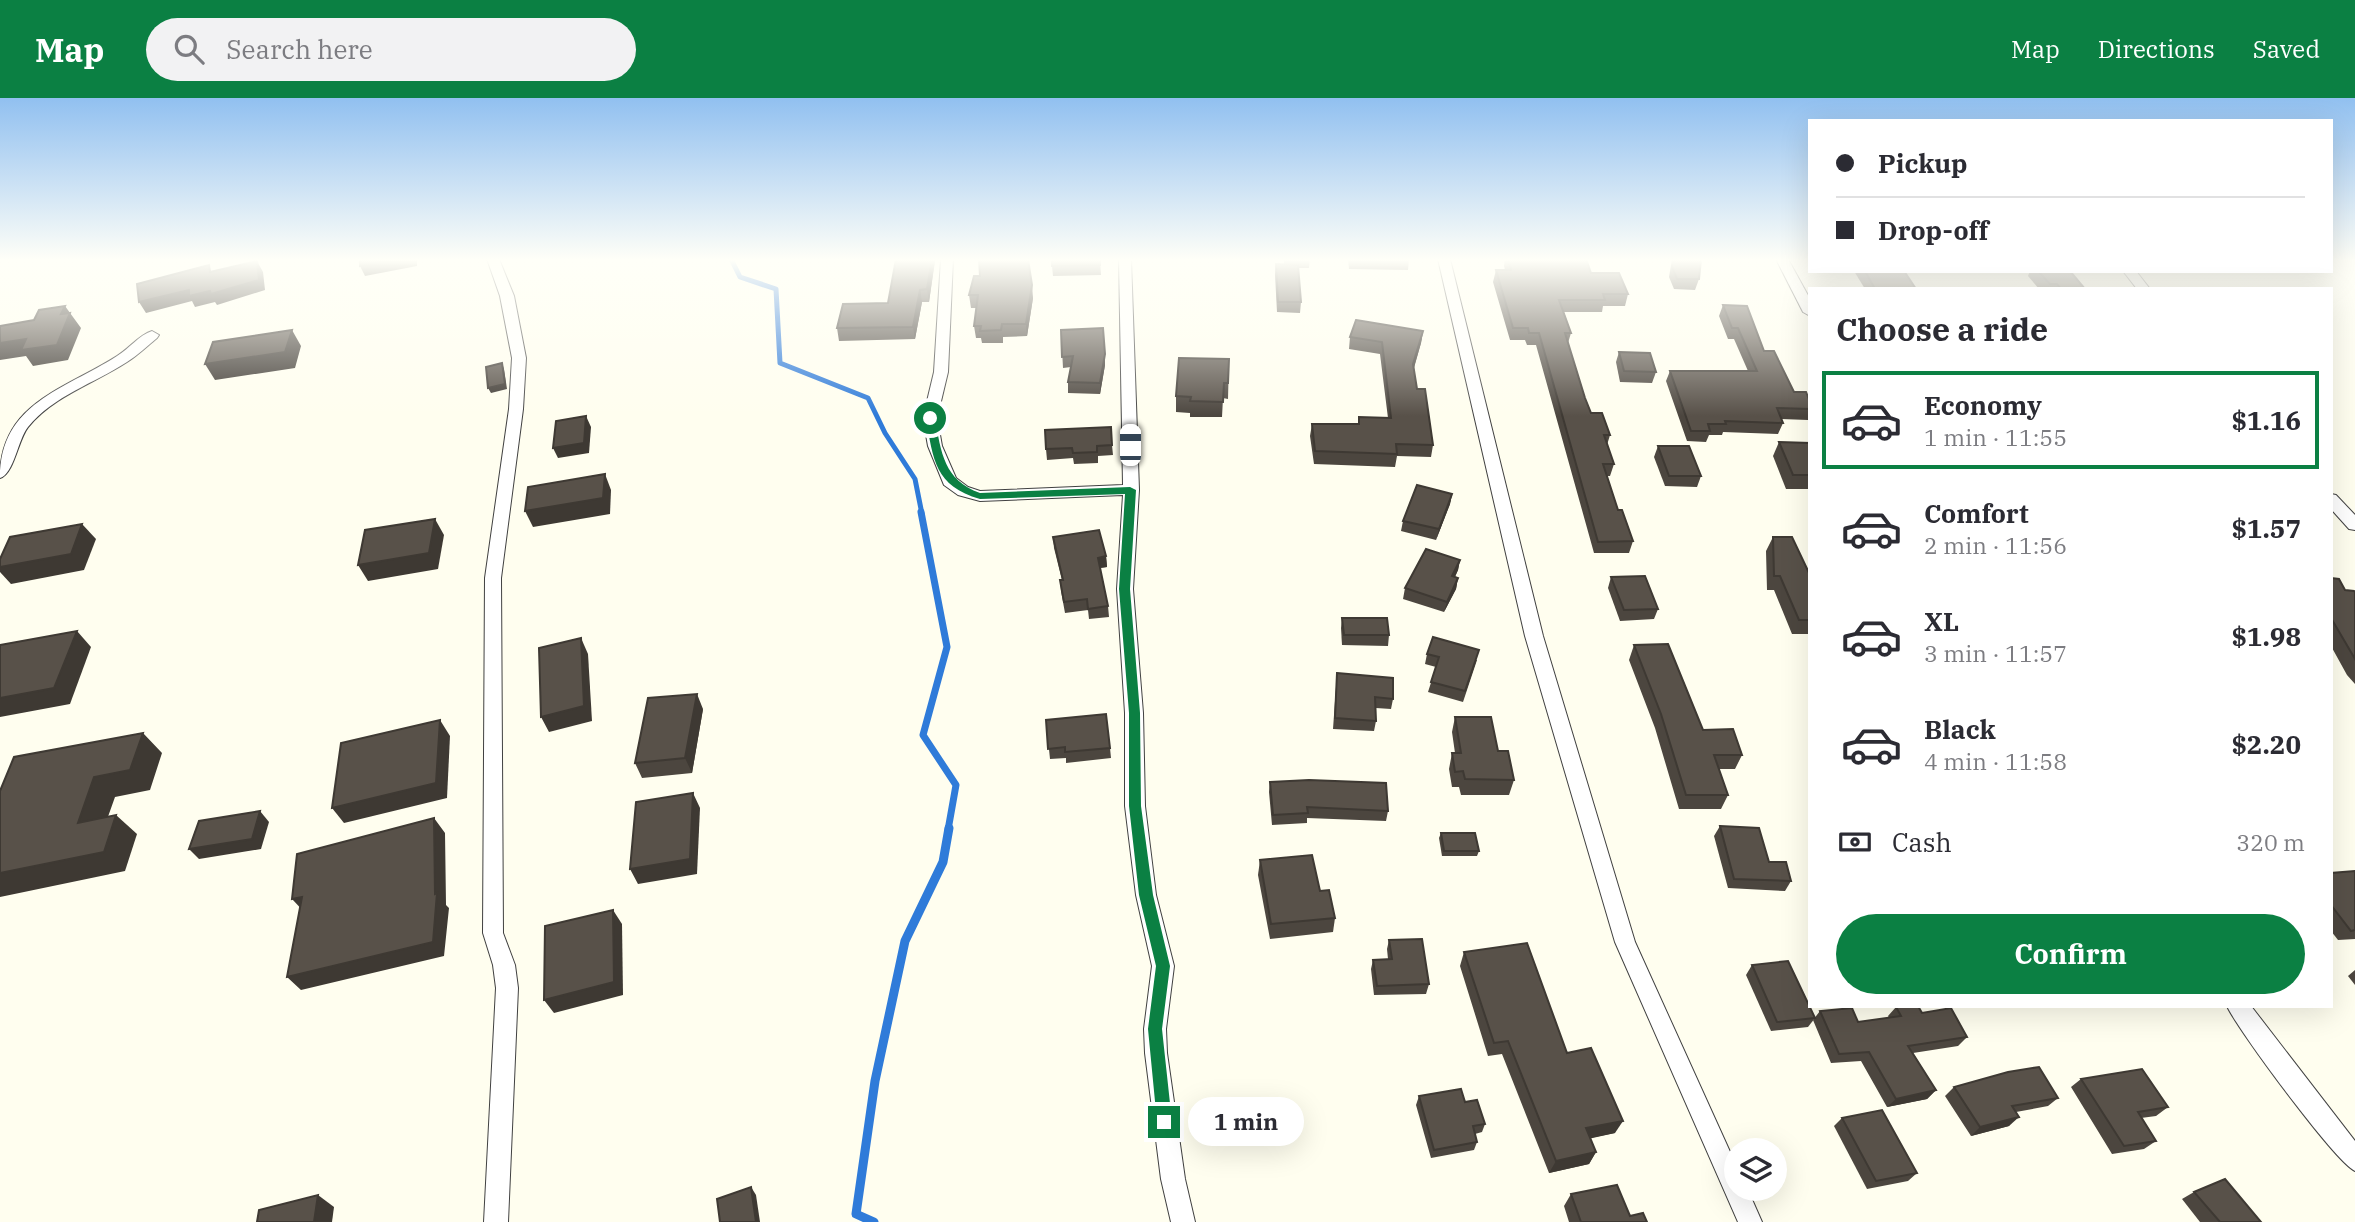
<!DOCTYPE html>
<html lang="en">
<head>
<meta charset="utf-8">
<style>
	body { margin:0; font-family:"IBM Plex Serif",serif; background:#f2f2f3; color:#2b2b33; height:100vh; display:flex; flex-direction:column; font-size:26px; white-space:nowrap }
	* { box-sizing:border-box; margin:0 }
	p { font-size:23px; color:#7c7c81 }
	.icon { flex:none; width:38px; height:38px; fill:none; stroke:currentColor; stroke-width:2; stroke-linecap:round; stroke-linejoin:round }
	.map { position:relative; flex:1; overflow:hidden }
	.side { position:absolute; left:1808px; top:189px; width:525px; height:721px; display:flex; flex-direction:column; background:#fff; border-radius:0px; box-shadow:0 7px 28px #0002 }
	.side>* { flex:none }
	.banner { position:absolute; left:1808px; top:21px; width:525px; height:154px; border-radius:0px; box-shadow:0 7px 28px #0002; display:grid; align-content:center; height:154px; padding:0 28px; background:#fff }
	.buttons { position:absolute; left:1724px; top:1040px; display:grid; gap:14px }
	.buttons a { display:grid; place-items:center; width:63px; height:63px; border-radius:50%; background:#fff; box-shadow:0 7px 28px #0002; font-size:35px }
	.end { position:absolute; width:32px; height:32px; margin:-16px; border:9px solid #0b8043; background:#fff; box-shadow:0 0 0 4px #fff }
	.from { border-radius:50% }
	.bubble { position:absolute; height:49px; border-radius:24px; background:#fff; box-shadow:0 7px 28px #0002; font-size:23px; font-weight:800; line-height:49px; text-align:center }
	.car { position:absolute; width:21px; height:42px; margin:-21px -10px; border-radius:9px; box-shadow:0 0 5px 2px #0007; background:linear-gradient(#fff 24%,#345 0 40%,#fff 0 76%,#345 0 86%,#fff 0) }
	.banner b { display:flex; align-items:center; gap:24px; height:66px; font-size:26px }
	.banner b+b { border-top:2px solid #e1e1e2 }
	.banner i { width:18px; height:18px; background:#2b2b33 }
	ul { padding:0; list-style:none }
	li { display:flex; align-items:center; gap:21px; height:98px; margin:0 14px 10px; padding:0 14px; border:4px solid transparent; border-radius:0px }
	li div { flex:1 }
	li b { display:block; font-size:26px }
	li em { font-style:normal; font-weight:800 }
	li.on { border-color:#0b8043 }
	li>.icon { width:63px; height:63px; stroke-width:1.5 }
	h2 { padding:0 28px; font-size:32px; line-height:84px }
	.pay { display:flex; align-items:center; gap:18px; height:77px; padding:0 28px; font-size:26px }
	.pay p { margin-inline-start:auto }
	.action { display:flex; gap:14px; margin-top:auto; padding:14px 28px }
	.action a { flex:1; height:80px; border-radius:42px; background:#0b8043; color:#fff; font-size:28px; font-weight:800; line-height:80px; text-align:center }
	header { display:flex; align-items:center; gap:42px; box-sizing:border-box; height:98px; padding:0 35px; background:#0b8043; color:#fff }
	header strong { font-size:33px }
	nav { display:flex; gap:38px; margin-inline-start:auto; font-size:24px }
	.search { width:490px; height:63px; background:#f2f2f3; display:flex; align-items:center; gap:18px; box-sizing:border-box; padding:0 24px; border-radius:38px; color:#7c7c81; font-size:26px }
	.map>svg:first-child { display:block }
</style>
</head>
<body>
<header>
<strong>Map</strong>
<div class="search"><svg class="icon" aria-label="search" viewBox="0 0 24 24"><circle cx="10" cy="10" r="6"/><path d="M15 15l6 6"/></svg>Search here</div>
<nav><a>Map</a><a>Directions</a><a>Saved</a></nav>
</header>
<div class="map">
<svg width="2355" height="1124" viewBox="0 0 2355 1124">
	<rect width="100%" height="100%" fill="#fffeef"/>
	<g fill="none" stroke-linecap="round" stroke-linejoin="round">
		<path stroke="#2f7bd9" stroke-width="5" d="M731 161 740 179 776 191 780 265 868 300 885 335 915 381 922 416"/>
		<path stroke="#2f7bd9" stroke-width="7" d="M921 414 947 549 923 637 956 687 948 732"/>
		<path stroke="#2f7bd9" stroke-width="9" d="M874 1124 856 1116 875 983 905 843 943 764 949 730"/>
		<defs>
			<g id="street">
				<path d="M487 161H499L514 198 526 260 523 311 501 480 503 835 515 867 518 890 508 1124H484L496 890 493 867 483 835 485 480 509 311 512 260 500 198Z"/>
				<path d="M941 161H953L948 274 937 320 942 348 956 380 968 389 980 393 1123 387 1119 161H1131L1139 392 1133 491 1143 615 1145 708 1156 797 1174 868 1166 931 1167 955 1185 1081 1195 1124H1171L1161 1081 1145 955 1144 931 1152 868 1136 797 1125 708V615L1117 491 1123 397 980 403 958 397 944 387 928 348 923 320 934 274Z"/>
				<path d="M1438 161H1450L1543 538 1635 844 1736 1067V1090H1747L1762 1124H1738L1615 844 1525 538Z"/>
				<path d="M1776 161H1788L1810 201V218L1803 214Z"/>
				<path d="M2123 173H2136L2150 191H2137Z"/>
				<path d="M152 233 159 237 157 240C147 248 138 257 127 264 95 285 53 298 28 329 18 341 14 376 0 380 0 305 64 292 117 258 129 251 139 237 152 233Z"/>
				<path d="M2331 396 2336 397 2355 417V432L2349 431 2331 411Z"/>
				<path d="M2227 908H2251L2355 1043V1073C2337 1066 2237 931 2227 908Z"/>
			</g>
		</defs>
		<use href="#street" stroke="#414141" stroke-width="2"/>
		<use href="#street" fill="#fff" fill-rule="evenodd"/>
	</g>
	<g fill="#4c463f">
		<path d="M895 161H935L929 204H922L915 241 839 243 837 230 888 205 895 165Z"/>
		<path d="M1100 161 1101 177 1053 178 1052 168Z"/>
		<path d="M1284 161H1310L1309 170H1298L1301 204 1300 215 1277 214 1275 177 1276 166 1284 167Z"/>
		<path d="M1348 161H1409L1408 172 1349 171Z"/>
		<path d="M1505 161H1586L1591 175 1628 196 1625 208H1603L1602 214H1564L1571 235 1568 245 1585 300 1591 315 1610 337 1607 347 1614 366 1610 378H1607L1618 412 1633 443 1629 455H1594L1536 247H1527L1525 242H1510L1493 184 1496 172H1505L1504 168Z"/>
		<path d="M1672 161H1701L1699 181 1695 192 1674 191 1669 179Z"/>
		<path d="M1854 173H1904L1916 191H1865Z"/>
		<path d="M2030 173H2070L2085 191H2039L2028 178Z"/>
		<path d="M969 197 1033 200 1027 238 1003 239V245H982L981 240H976L974 228 976 210H971Z"/>
		<path d="M1723 207 1764 253 1794 294 1810 304V319L1808 322 1781 321 1783 325 1778 336 1723 334 1722 337H1709L1706 344 1687 343 1666 283 1670 273H1748L1734 241H1728L1719 218Z"/>
		<path d="M1061 232 1105 267 1100 296 1068 295V284L1071 269 1063 270Z"/>
		<path d="M1423 233 1421 245 1414 270 1417 291 1433 347 1431 359 1397 358 1395 369 1314 366 1310 338 1312 326H1358L1359 319 1388 320 1380 256 1349 251 1350 239Z"/>
		<path d="M1619 254 1656 274 1652 285 1620 284 1616 264Z"/>
		<path d="M1229 261 1228 301 1223 300 1222 319H1190V315L1176 314V298Z"/>
		<path d="M1779 344 1810 345V391H1786L1773 358Z"/>
		<path d="M1112 347 1113 357 1098 358V365L1074 366 1073 360 1047 362 1046 351Z"/>
		<path d="M1658 348 1701 378 1697 389 1665 388 1654 359Z"/>
		<path d="M1452 396 1450 406 1436 442 1401 433 1403 423Z"/>
		<path d="M1053 439 1106 458 1107 469 1100 470 1108 508 1109 519 1089 521 1088 512 1065 515 1061 493 1060 482H1062L1054 450Z"/>
		<path d="M1773 439 1809 476 1810 474V536H1792L1774 492H1767L1766 453Z"/>
		<path d="M1460 462 1458 472 1455 479 1458 480 1456 491 1444 514 1403 501 1405 490Z"/>
		<path d="M1611 479 1658 511 1654 521 1620 523 1608 490Z"/>
		<path d="M2331 480 2345 492 2355 494V586L2347 577 2331 548Z"/>
		<path d="M1342 520 1389 537 1388 548 1342 547 1341 530Z"/>
		<path d="M1634 547 1703 632 1742 657 1735 671H1719L1728 697 1721 711H1679L1655 630 1629 562Z"/>
		<path d="M1427 556 1477 562 1463 604 1428 594 1436 569 1425 566Z"/>
		<path d="M1337 575 1393 601 1391 611 1376 610V623L1374 633 1333 631Z"/>
		<path d="M703 611 692 675 642 680 635 665Z"/>
		<path d="M1455 619 1498 653 1514 682 1509 697H1461L1459 689H1452L1449 671 1452 655H1455L1452 634Z"/>
		<path d="M1046 622 1110 650 1111 660 1066 665V660L1050 661Z"/>
		<path d="M1270 684 1388 713 1386 723 1307 720V725L1272 727 1269 694Z"/>
		<path d="M1720 728 1769 764 1791 783 1785 793 1728 790 1714 738Z"/>
		<path d="M1441 735 1479 753 1477 758H1442L1439 740Z"/>
		<path d="M1260 762 1335 820 1333 834 1270 841 1258 777Z"/>
		<path d="M2355 773V841L2338 842 2331 833V775Z"/>
		<path d="M1389 842 1429 886 1426 896 1374 897 1371 871 1373 862 1388 861 1387 851Z"/>
		<path d="M1464 854 1567 955 1615 1035 1590 1040 1596 1054 1589 1066 1549 1075 1502 956 1488 958 1460 868Z"/>
		<path d="M1752 867 1815 920 1808 929 1771 933 1746 877Z"/>
		<path d="M2355 872V887L2348 878Z"/>
		<path d="M1896 909 1922 915 1967 939 1958 948 1913 955 1936 992 1927 1001 1887 1009 1861 963 1831 965 1813 922 1820 913 1858 924 1889 920 1888 918Z"/>
		<path d="M2081 981 2168 1009 2156 1018 2141 1020 2156 1043 2144 1051 2112 1056 2071 989Z"/>
		<path d="M1954 989 2058 1000 2048 1008 2016 1014 2009 1028 1971 1038 1945 998Z"/>
		<path d="M1419 998 1465 1004 1485 1026 1482 1034 1475 1036 1477 1044 1474 1052 1431 1060 1416 1007Z"/>
		<path d="M1842 1020 1917 1075 1908 1083 1867 1091 1834 1028Z"/>
		<path d="M2194 1094 2261 1124H2200L2182 1101Z"/>
		<path d="M1571 1096 1630 1118 1647 1124H1569L1564 1108Z"/>
	</g>
	<g fill="#3e3933">
		<path d="M396 161H417V168L365 178 360 168Z"/>
		<path d="M932 161H935V163L929 204 927 191Z"/>
		<path d="M257 163 263 174 265 192 217 207 215 204 195 209 192 203 146 215 139 204Z"/>
		<path d="M1032 187 1033 200 1027 238 1026 226Z"/>
		<path d="M920 192 922 204 915 241 913 229Z"/>
		<path d="M65 208 81 230 68 262 33 268 26 258 0 262V245L61 216Z"/>
		<path d="M292 232 301 248 295 270 215 282 205 266Z"/>
		<path d="M1423 233 1421 245 1411 279 1413 266Z"/>
		<path d="M1105 256V267L1100 296V285Z"/>
		<path d="M502 265 504 271 507 291 491 295 488 290Z"/>
		<path d="M586 318 591 329 589 355 558 360 553 350Z"/>
		<path d="M605 376 611 392 610 416 533 429 525 413Z"/>
		<path d="M1452 396 1450 406 1436 442 1439 431Z"/>
		<path d="M435 421 444 437 438 471 368 483 358 467Z"/>
		<path d="M82 426 96 441 84 472 11 486 0 474V469Z"/>
		<path d="M1106 458 1107 469 1099 470 1098 460Z"/>
		<path d="M1460 462 1458 472 1450 489 1452 478Z"/>
		<path d="M1458 480 1456 491 1444 514 1447 504Z"/>
		<path d="M77 533 91 549 70 606 0 619V600Z"/>
		<path d="M581 540 588 556 592 623 549 634 541 619Z"/>
		<path d="M697 596 703 611 692 675 685 660Z"/>
		<path d="M440 622 450 638 447 700 344 725 332 710Z"/>
		<path d="M143 635 162 655 150 692 115 699 99 744 78 725 94 679Z"/>
		<path d="M693 695 700 710 697 776 638 786 630 771Z"/>
		<path d="M260 713 269 724 261 751 199 761 189 751Z"/>
		<path d="M116 717 137 736 125 773 0 799V775Z"/>
		<path d="M434 720 445 735 446 807 449 810 444 858 301 892 287 879 435 796Z"/>
		<path d="M302 799 306 816 292 801Z"/>
		<path d="M613 812 622 826 623 897 554 915 544 902Z"/>
		<path d="M1936 992 1927 1001 1887 1009 1896 1001Z"/>
		<path d="M2019 1019 2009 1028 1971 1038 1980 1029Z"/>
		<path d="M1623 1023 1615 1035 1579 1043 1586 1030Z"/>
		<path d="M1596 1054 1589 1066 1549 1075 1556 1063Z"/>
		<path d="M751 1089 756 1097 760 1124H756Z"/>
		<path d="M318 1097 334 1109 332 1124H314Z"/>
	</g>
	<g fill="#585149" stroke="#3e3933" stroke-width="2">
		<path d="M360 161H396L360 168Z"/>
		<path d="M896 161H932L927 191 920 192 913 229 837 230 843 206 888 205Z"/>
		<path d="M979 161H1028L1032 187 1026 226H1002L1001 232 980 233 981 228H974L978 197H969L974 178H980Z"/>
		<path d="M1052 161H1100V167L1052 168Z"/>
		<path d="M1508 161H1586L1591 175H1619L1628 196H1603L1605 202H1559L1571 235H1565L1585 300 1591 315H1602L1610 337H1604L1614 366H1603L1618 412H1622L1633 443 1598 444 1539 235H1529L1528 230H1513L1496 172H1511Z"/>
		<path d="M1674 161H1701L1699 181H1677L1672 169Z"/>
		<path d="M257 163 259 182 211 196 210 193 189 198V192L139 204 137 186 209 167 210 174Z"/>
		<path d="M1276 166 1298 167 1301 204H1278Z"/>
		<path d="M1865 173H1904L1916 191H1875Z"/>
		<path d="M2038 173H2070L2085 191H2061L2057 186H2050Z"/>
		<path d="M1723 207 1747 208 1764 253H1774L1794 294H1806L1810 304V311L1777 310 1783 325 1725 323 1726 326H1708L1710 333H1691L1670 273H1757L1738 230H1732Z"/>
		<path d="M65 208 61 216 70 215 57 247 21 252 26 241 0 245V228L34 222 39 212Z"/>
		<path d="M1356 222 1423 233 1413 266 1417 291H1425L1433 347 1396 346 1397 356 1315 353 1312 326H1359V319L1391 320 1382 244 1350 239Z"/>
		<path d="M1103 230 1105 256 1100 285 1068 284 1073 258 1062 259 1061 232Z"/>
		<path d="M292 232 285 254 205 266 213 244Z"/>
		<path d="M1619 254 1650 255 1656 274 1624 273Z"/>
		<path d="M1179 260 1229 261 1228 285H1224L1223 304 1190 303 1191 299 1176 298Z"/>
		<path d="M502 265 505 286 488 290 486 269Z"/>
		<path d="M586 318 584 345 553 350 556 323Z"/>
		<path d="M1111 329 1112 347 1097 348V354L1073 355 1072 350 1046 351 1045 332Z"/>
		<path d="M1779 344 1810 345V377H1793Z"/>
		<path d="M1658 348H1689L1701 378H1669Z"/>
		<path d="M605 376 603 400 525 413 528 389Z"/>
		<path d="M1417 387 1452 396 1439 431 1403 423Z"/>
		<path d="M435 421 429 455 358 467 365 432Z"/>
		<path d="M82 426 71 456 0 469V461L10 439Z"/>
		<path d="M1099 432 1106 458 1098 460 1108 508 1088 511 1087 501 1064 504 1060 482H1063L1053 439Z"/>
		<path d="M1773 439H1792L1810 477V522H1799L1780 478H1774Z"/>
		<path d="M1426 451 1460 462 1452 478 1458 480 1447 504 1405 490Z"/>
		<path d="M1645 478 1658 511 1624 512 1611 479Z"/>
		<path d="M2331 480 2339 481 2345 492 2354 493 2355 494V561L2331 520Z"/>
		<path d="M1342 520H1387L1389 537H1344Z"/>
		<path d="M77 533 54 590 0 600V547Z"/>
		<path d="M1433 539 1479 552 1465 593 1431 584 1439 559 1427 556Z"/>
		<path d="M581 540 584 608 541 619 539 550Z"/>
		<path d="M1668 546 1703 632 1733 631 1742 657H1714L1728 697H1686L1661 616 1634 547Z"/>
		<path d="M1337 575 1393 580V601L1375 599 1376 623 1335 620Z"/>
		<path d="M697 596 685 660 635 665 648 600Z"/>
		<path d="M1106 616 1110 650 1065 654V649L1048 651 1046 622Z"/>
		<path d="M1455 619H1491L1498 653H1508L1514 682 1465 681 1463 673 1455 674 1452 655H1461Z"/>
		<path d="M440 622 436 685 332 710 341 645Z"/>
		<path d="M143 635 130 672 94 679 78 725 116 717 104 754 0 775V693L14 659Z"/>
		<path d="M1309 682 1386 685 1388 713 1307 709 1308 715 1273 717 1270 684Z"/>
		<path d="M693 695 690 761 630 771 636 704Z"/>
		<path d="M260 713 252 741 189 751 199 723Z"/>
		<path d="M434 720 435 796 437 795 433 844 287 879 302 799 292 801 297 756Z"/>
		<path d="M1720 728 1759 730 1769 764H1786L1791 783 1734 781Z"/>
		<path d="M1441 735H1475L1479 753H1444Z"/>
		<path d="M1312 757 1320 793 1329 792 1335 820 1271 826 1260 762Z"/>
		<path d="M2355 773V832L2351 833 2331 807V775Z"/>
		<path d="M613 812 614 884 544 902 545 828Z"/>
		<path d="M1422 841 1429 886 1377 888 1373 862 1392 861 1389 842Z"/>
		<path d="M1527 845 1567 955 1591 950 1623 1023 1586 1030 1596 1054 1556 1063 1508 943 1494 945 1464 854Z"/>
		<path d="M1788 863 1815 920 1777 924 1752 867Z"/>
		<path d="M1918 908 1922 915 1951 910 1967 939 1908 948 1936 992 1896 1001 1869 954 1839 956 1820 913 1852 910 1858 924 1901 918 1896 909Z"/>
		<path d="M2039 969 2058 1000 2012 1008 2019 1019 1980 1029 1954 989 2008 974Z"/>
		<path d="M2142 971 2168 1009 2138 1014 2156 1043 2124 1048 2081 981Z"/>
		<path d="M1461 991 1465 1004 1477 1002 1485 1026 1473 1028 1477 1044 1434 1052 1419 998Z"/>
		<path d="M1882 1012 1917 1075 1876 1083 1842 1020Z"/>
		<path d="M2225 1081 2261 1124H2220L2194 1094Z"/>
		<path d="M1617 1087 1630 1118 1643 1115 1647 1124H1581L1571 1096Z"/>
		<path d="M751 1089 756 1124H720L717 1101Z"/>
		<path d="M318 1097 314 1124H257L259 1112Z"/>
	</g>
	<linearGradient id="sky" x2="0" y2="1"><stop stop-color="#91c0f0"/><stop offset="0.51" stop-color="#fffff8"/><stop offset="1" stop-color="#fffff8" stop-opacity="0"/></linearGradient>
	<rect width="2355" height="318" fill="url(#sky)"/>
	<path fill="#0b8043" d="M930 317 935 320C941 355 944 382 980 395L1130 389 1136 392 1130 491 1140 615 1141 708 1153 797 1170 868 1162 931 1172 1024 1170 1030 1164 1032 1159 1030 1157 1024 1148 931 1156 868 1139 797 1129 708V615L1119 491 1125 396 980 401C935 388 933 362 926 320Z"/>
</svg>
<div class="buttons">
<a><svg class="icon" aria-label="layers" viewBox="0 0 24 24"><path d="M12 4l9 5-9 5-9-5zM3 14l9 5 9-5"/></svg></a>
</div>
<i class="end from" style="left:930px;top:320px"></i>
<i class="end" style="left:1164px;top:1024px"></i>
<div class="bubble" style="left:1188px;top:999px;width:116px">1 min</div>
<i class="car" style="left:1130px;top:347px;rotate:0deg"></i>
<div class="banner">
<b><i class="from"></i>Pickup</b>
<b><i></i>Drop-off</b>
</div>
<section class="side">
<h2>Choose a ride</h2>
<ul>
<li class="on"><svg class="icon" aria-label="car" viewBox="0 0 24 24"><path d="M5 17H2v-5l4-1 3-4h7l3 4 3 1v5h-3M9 17h6M6 11h13"/><circle cx="7" cy="17" r="2"/><circle cx="17" cy="17" r="2"/></svg><div><b>Economy</b><p>1 min · 11:55</p></div><em>$1.16</em></li>
<li><svg class="icon" aria-label="car" viewBox="0 0 24 24"><path d="M5 17H2v-5l4-1 3-4h7l3 4 3 1v5h-3M9 17h6M6 11h13"/><circle cx="7" cy="17" r="2"/><circle cx="17" cy="17" r="2"/></svg><div><b>Comfort</b><p>2 min · 11:56</p></div><em>$1.57</em></li>
<li><svg class="icon" aria-label="car" viewBox="0 0 24 24"><path d="M5 17H2v-5l4-1 3-4h7l3 4 3 1v5h-3M9 17h6M6 11h13"/><circle cx="7" cy="17" r="2"/><circle cx="17" cy="17" r="2"/></svg><div><b>XL</b><p>3 min · 11:57</p></div><em>$1.98</em></li>
<li><svg class="icon" aria-label="car" viewBox="0 0 24 24"><path d="M5 17H2v-5l4-1 3-4h7l3 4 3 1v5h-3M9 17h6M6 11h13"/><circle cx="7" cy="17" r="2"/><circle cx="17" cy="17" r="2"/></svg><div><b>Black</b><p>4 min · 11:58</p></div><em>$2.20</em></li>
</ul>
<div class="pay"><svg class="icon" aria-label="cash" viewBox="0 0 24 24"><path d="M3 7h18v10H3z"/><circle cx="12" cy="12" r="2"/></svg>Cash<p>320 m</p></div>
<div class="action"><a>Confirm</a></div>
</section>
</div>
</body>
</html>
